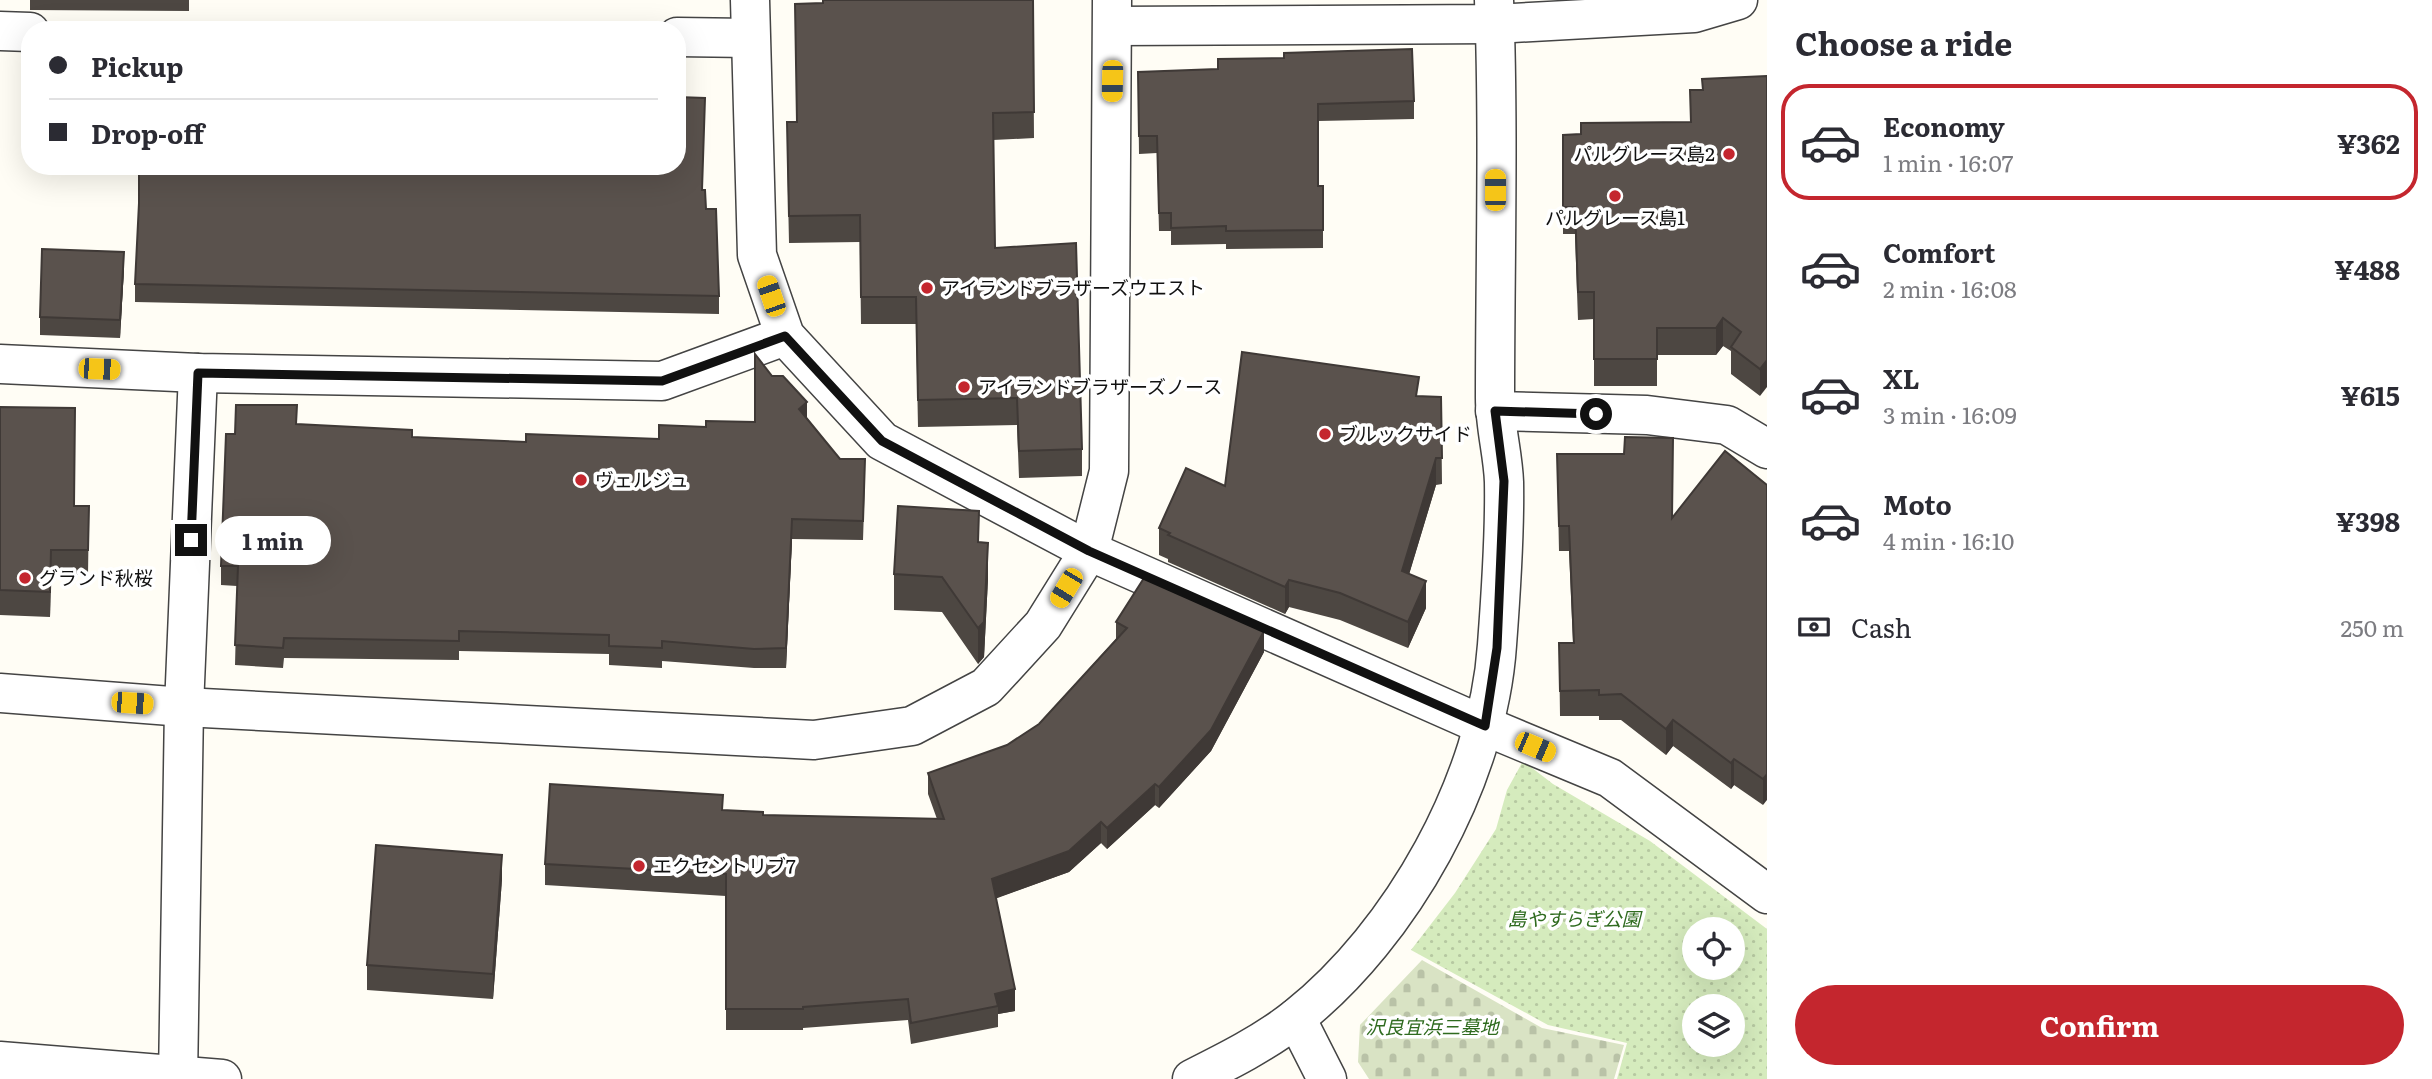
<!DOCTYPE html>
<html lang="en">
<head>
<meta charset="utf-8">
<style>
	body { margin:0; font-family:Literata,"Noto Sans JP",serif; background:#f7f7f7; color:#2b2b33; height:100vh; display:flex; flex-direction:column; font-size:26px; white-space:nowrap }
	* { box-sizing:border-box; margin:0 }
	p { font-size:23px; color:#7c7c81 }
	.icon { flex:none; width:38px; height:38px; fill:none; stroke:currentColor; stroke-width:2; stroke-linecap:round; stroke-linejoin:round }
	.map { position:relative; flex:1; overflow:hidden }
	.drawer { display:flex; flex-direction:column; background:#fff; width:665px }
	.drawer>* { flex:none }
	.guide { position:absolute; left:21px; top:21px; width:665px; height:154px; border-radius:28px; box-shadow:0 7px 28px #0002; display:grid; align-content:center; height:154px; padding:0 28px; background:#fff }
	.fabs { position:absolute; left:1682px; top:917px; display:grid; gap:14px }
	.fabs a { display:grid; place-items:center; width:63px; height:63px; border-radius:50%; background:#fff; box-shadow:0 7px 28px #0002; font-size:35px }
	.end { position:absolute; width:32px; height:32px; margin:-16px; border:9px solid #111; background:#fff; box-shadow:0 0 0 4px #fff }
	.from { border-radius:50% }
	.bubble { position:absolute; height:49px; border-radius:24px; background:#fff; box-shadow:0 7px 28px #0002; font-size:23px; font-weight:700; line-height:49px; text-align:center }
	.car { position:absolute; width:21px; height:42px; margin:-21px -10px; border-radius:9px; box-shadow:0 0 5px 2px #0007; background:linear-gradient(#f5c518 24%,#345 0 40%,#f5c518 0 76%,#345 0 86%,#f5c518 0) }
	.guide b { display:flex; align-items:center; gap:24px; height:66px; font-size:26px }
	.guide b+b { border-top:2px solid #e1e1e2 }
	.guide i { width:18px; height:18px; background:#2b2b33 }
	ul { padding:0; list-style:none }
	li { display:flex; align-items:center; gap:21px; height:116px; margin:0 14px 10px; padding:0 14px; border:4px solid transparent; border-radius:28px }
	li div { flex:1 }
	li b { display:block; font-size:26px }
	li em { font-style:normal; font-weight:700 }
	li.selected { border-color:#c4262e }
	li>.icon { width:63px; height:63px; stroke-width:1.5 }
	h2 { padding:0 28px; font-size:32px; line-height:84px }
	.pay { display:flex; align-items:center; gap:18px; height:77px; padding:0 28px; font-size:26px }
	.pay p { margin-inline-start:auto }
	.cta { display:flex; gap:14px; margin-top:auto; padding:14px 28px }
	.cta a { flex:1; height:80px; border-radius:42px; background:#c4262e; color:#fff; font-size:28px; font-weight:700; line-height:80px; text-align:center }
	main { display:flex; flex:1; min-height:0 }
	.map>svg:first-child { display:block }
</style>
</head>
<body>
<main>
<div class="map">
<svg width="1767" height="1079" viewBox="0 0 1767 1079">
	<defs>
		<pattern id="cemetery-stones" width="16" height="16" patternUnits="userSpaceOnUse" patternTransform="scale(1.75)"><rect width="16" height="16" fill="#d9e3c4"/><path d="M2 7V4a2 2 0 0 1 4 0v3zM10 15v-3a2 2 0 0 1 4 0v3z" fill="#b9c2a7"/></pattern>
		<pattern id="park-dots" width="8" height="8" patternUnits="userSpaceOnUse" patternTransform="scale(1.75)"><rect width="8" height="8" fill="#d5ebbd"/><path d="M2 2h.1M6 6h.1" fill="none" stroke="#b6c8a1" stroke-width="1.8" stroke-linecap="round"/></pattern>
	</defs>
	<rect width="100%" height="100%" fill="#fffdf5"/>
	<path fill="url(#cemetery-stones)" d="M1422 960 1542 1028 1624 1045 1614 1079H1369L1358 1062 1360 1025Z"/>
	<path fill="url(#park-dots)" fill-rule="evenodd" d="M1523 761 1553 784 1650 841 1767 929V1079H1617L1627 1043 1548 1025 1411 950 1455 893 1496 829 1507 790ZM1694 929H1732V968H1694ZM1694 1006H1732V1045H1694Z"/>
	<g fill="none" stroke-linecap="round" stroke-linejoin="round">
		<defs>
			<g id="minor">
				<path d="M750 0 757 255 785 336 882 441 1089 551 1485 726 1610 778 1767 894"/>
				<path d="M1113 26 1495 24 1694 13 1738 0"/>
				<path d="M0 31 30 32"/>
				<path d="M677 37 750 38"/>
				<path d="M0 364 198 373 662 381 785 336"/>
				<path d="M1495 411 1647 415 1727 425 1767 449"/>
				<path d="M0 693 184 707 814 740 912 726 986 687 1043 625 1089 551 1109 471 1112 0"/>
				<path d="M1296 1018 1327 1079"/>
				<path d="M0 1061 222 1079"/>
				<path d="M178 1079 184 707 198 373"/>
				<path d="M1192 1079C1228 1061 1264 1043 1296 1018 1402 934 1488 780 1497 645 1501 592 1505 536 1504 482 1503 454 1495 427 1495 398 1495 266 1499 132 1494 0"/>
			</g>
		</defs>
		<use href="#minor" stroke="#444" stroke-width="41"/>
		<use href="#minor" stroke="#fff" stroke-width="38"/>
	</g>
	<g fill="#4d4742">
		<path d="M30 0H189V11L30 10Z"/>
		<path d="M1033 0 1034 138 993 140 995 248 1082 449V476L1019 478 1017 425 918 427 916 324H861L860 242 789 243 787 149 796 122Z"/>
		<path d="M1138 72 1414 101V119L1318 121V186H1323V248L1226 249V244L1171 245V231H1159L1157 153 1139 154Z"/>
		<path d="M1767 76 1760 396 1731 374V351L1723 346 1716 355H1657V386H1594V319L1578 320 1575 234H1563V135L1581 134 1691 122 1690 90H1702V79Z"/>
		<path d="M703 190 719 296V314L135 302V284Z"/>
		<path d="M124 269 120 338 40 335V317Z"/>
		<path d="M1419 396 1441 397 1442 484 1436 485 1409 574 1426 608 1408 648 1340 620 1289 607 1285 614 1168 562V559L1159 555V528L1225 486Z"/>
		<path d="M0 407 74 506H89L88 575H51L50 617 0 615Z"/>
		<path d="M807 418 840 459 865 479 863 540 792 539 786 668H754L662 661V668L609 665V654L459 651V660L284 658 283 668 235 665 237 586 221 585V566L235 434 297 424 412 437 526 442 659 439 706 427Z"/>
		<path d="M1557 454 1672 517 1767 485 1763 805 1734 785 1731 789 1673 746 1666 755 1621 720H1599V716H1560L1559 643H1573L1569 551H1559Z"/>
		<path d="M979 542 988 579 984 657 978 664 942 612 894 610V574Z"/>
		<path d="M1116 622 1264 652 1211 751 1159 808 1155 805 1107 849 1101 843 1069 872 996 898 1015 1011 998 1014V1027L911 1044 908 1020 803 1028V1030H726V896L545 885V864L723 810 763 815 937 819 928 794V773L1007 745 1039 724 1116 639Z"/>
		<path d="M502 879 493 999 367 990V965Z"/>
	</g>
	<g fill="#3f3936">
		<path d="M124 252V269L120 338V320Z"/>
		<path d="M1723 318V346L1716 355V328Z"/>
		<path d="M1767 360V387L1760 396V369Z"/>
		<path d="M807 402V421L799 409Z"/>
		<path d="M1436 458V485L1402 598V571Z"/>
		<path d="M792 519V539L786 668V648Z"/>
		<path d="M988 543V579L984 657 978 664V628Z"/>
		<path d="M51 550V575L50 617V592Z"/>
		<path d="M1289 580V607L1285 614V587Z"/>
		<path d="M1426 581V608L1408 648V622Z"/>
		<path d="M1264 631V652L1211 751 1159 808V787Z"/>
		<path d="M1673 720V746L1666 755V729Z"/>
		<path d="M1734 759V785L1731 789V763Z"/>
		<path d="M1767 774V800L1763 805V779Z"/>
		<path d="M1155 784V805L1107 849V828Z"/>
		<path d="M1101 822V843L1069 872 992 900V879Z"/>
		<path d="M502 855V879L493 999V974Z"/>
		<path d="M1015 989V1011L998 1014V1006L995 994Z"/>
	</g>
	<g fill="#5a524d" stroke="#3f3936" stroke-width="2">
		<path d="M823 0H1033L1034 112 993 113 995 248 1076 243 1082 449 1019 451 1017 398 918 400 916 297H861L860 215 789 216 787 122H797L795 4 823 3Z"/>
		<path d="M1412 49 1414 101 1318 104V186H1323V230L1226 231V226L1171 228V213H1159L1157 136H1139L1138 72 1218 69V59L1284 58V53Z"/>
		<path d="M1767 76V360L1760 369 1731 347 1741 332 1723 318 1716 328H1657V359H1594V292H1578L1575 207H1563V135L1581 134V123L1691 122 1690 90H1703L1702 79Z"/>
		<path d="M677 97 705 98 702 190H705L706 209H716L719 296 135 284 139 203V166H677Z"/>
		<path d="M42 249 124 252 120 320 40 317Z"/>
		<path d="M1242 352 1419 377 1416 396 1441 397 1442 458H1436L1402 571 1426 581 1408 622 1340 593 1289 580 1285 587 1168 535 1170 533 1159 528 1186 468 1225 486Z"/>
		<path d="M755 354 772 376H783L807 402 799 409 840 459H865L863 521 792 519 786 648 754 649 662 641V648L609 646V635L459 631V641L284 638 283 648 235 645 238 566H221L226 434H235L236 405H297L296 424 412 430V437L526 442V434L659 439V425L706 427V421L755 422Z"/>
		<path d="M0 407 75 408 74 506H89L88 550H51L50 592 0 590Z"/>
		<path d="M1625 437 1673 438 1672 518 1725 451 1767 485V774L1763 779 1734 759 1731 763 1673 720 1666 729 1621 694 1599 695V690L1560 691 1559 643H1574L1569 526H1559L1557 454H1624Z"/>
		<path d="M898 506 979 511 978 542 988 543 984 622 978 628 942 577 894 574Z"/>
		<path d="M1144 578 1264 631 1211 730 1159 787 1155 784 1107 828 1101 822 1069 851 992 879 1015 989 995 994 998 1006 911 1023 908 999 803 1007V1009H726V874L545 864 550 784 723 795 722 810 763 812V815L944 819 928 773 1007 745 1039 724 1127 628 1116 622Z"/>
		<path d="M376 845 502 855 493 974 367 965Z"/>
	</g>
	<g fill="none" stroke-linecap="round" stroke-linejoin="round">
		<path stroke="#111" stroke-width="9" d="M191 540 198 373 662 381 785 336 882 441 1089 551 1485 726 1497 648 1504 481 1495 411 1596 414"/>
	</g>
	<g fill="#c4262e" stroke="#fff" stroke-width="2.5">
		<circle cx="1729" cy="154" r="7"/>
		<circle cx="1615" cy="196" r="7"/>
		<circle cx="927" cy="288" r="7"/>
		<circle cx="964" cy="387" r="7"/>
		<circle cx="1325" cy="434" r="7"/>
		<circle cx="581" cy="480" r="7"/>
		<circle cx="25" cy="578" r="7"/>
		<circle cx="639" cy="866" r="7"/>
	</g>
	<g text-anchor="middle" stroke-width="7" stroke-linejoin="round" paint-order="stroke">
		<g font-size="19" fill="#111" stroke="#fff" text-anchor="start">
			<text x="1715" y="161" text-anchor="end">パルグレース島2</text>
			<text x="1615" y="225" text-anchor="middle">パルグレース島1</text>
			<text x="941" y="295">アイランドブラザーズウエスト</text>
			<text x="978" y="394">アイランドブラザーズノース</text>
			<text x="1339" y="441">ブルックサイド</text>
			<text x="595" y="487">ヴェルジュ</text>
			<text x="39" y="585">グランド秋桜</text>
			<text x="653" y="873">エクセントリブ7</text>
		</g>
		<g font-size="19" font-style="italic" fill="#2f6b1f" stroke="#fff">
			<text x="1574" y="926">島やすらぎ公園</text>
			<text x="1432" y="1034">沢良宜浜三墓地</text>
		</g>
	</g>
</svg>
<div class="fabs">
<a><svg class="icon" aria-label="locate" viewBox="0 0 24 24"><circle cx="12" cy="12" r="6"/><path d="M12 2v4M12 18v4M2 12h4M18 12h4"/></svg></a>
<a><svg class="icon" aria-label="layers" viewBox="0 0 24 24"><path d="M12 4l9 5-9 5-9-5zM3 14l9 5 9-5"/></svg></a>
</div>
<i class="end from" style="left:1596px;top:414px"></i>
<i class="end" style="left:191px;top:540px"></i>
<div class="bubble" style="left:215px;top:516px;width:116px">1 min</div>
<i class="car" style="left:1112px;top:81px;rotate:181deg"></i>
<i class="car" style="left:1495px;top:190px;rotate:0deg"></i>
<i class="car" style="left:771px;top:296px;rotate:341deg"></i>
<i class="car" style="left:99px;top:369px;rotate:92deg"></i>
<i class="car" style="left:1066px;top:588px;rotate:211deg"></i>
<i class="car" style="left:132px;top:703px;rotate:94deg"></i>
<i class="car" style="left:1535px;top:747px;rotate:113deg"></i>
<div class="guide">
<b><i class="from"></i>Pickup</b>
<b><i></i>Drop-off</b>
</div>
</div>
<section class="drawer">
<h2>Choose a ride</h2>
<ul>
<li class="selected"><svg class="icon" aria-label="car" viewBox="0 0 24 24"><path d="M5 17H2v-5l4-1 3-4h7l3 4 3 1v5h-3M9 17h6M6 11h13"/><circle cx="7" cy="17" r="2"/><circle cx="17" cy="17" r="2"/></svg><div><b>Economy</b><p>1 min · 16:07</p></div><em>¥362</em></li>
<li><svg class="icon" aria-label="car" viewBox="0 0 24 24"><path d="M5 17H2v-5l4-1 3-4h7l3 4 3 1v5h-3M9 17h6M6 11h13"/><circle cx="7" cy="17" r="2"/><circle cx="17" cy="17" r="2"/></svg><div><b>Comfort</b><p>2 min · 16:08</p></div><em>¥488</em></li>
<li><svg class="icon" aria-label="car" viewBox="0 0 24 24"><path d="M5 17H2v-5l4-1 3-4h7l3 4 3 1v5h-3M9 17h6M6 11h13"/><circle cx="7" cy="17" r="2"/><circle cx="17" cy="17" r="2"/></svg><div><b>XL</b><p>3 min · 16:09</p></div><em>¥615</em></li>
<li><svg class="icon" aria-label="car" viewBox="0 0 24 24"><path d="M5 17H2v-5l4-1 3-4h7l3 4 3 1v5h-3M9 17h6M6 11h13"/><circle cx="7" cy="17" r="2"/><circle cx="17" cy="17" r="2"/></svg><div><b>Moto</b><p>4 min · 16:10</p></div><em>¥398</em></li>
</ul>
<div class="pay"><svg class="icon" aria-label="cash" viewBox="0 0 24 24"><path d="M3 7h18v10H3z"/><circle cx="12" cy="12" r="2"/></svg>Cash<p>250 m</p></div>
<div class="cta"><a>Confirm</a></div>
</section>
</main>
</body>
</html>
